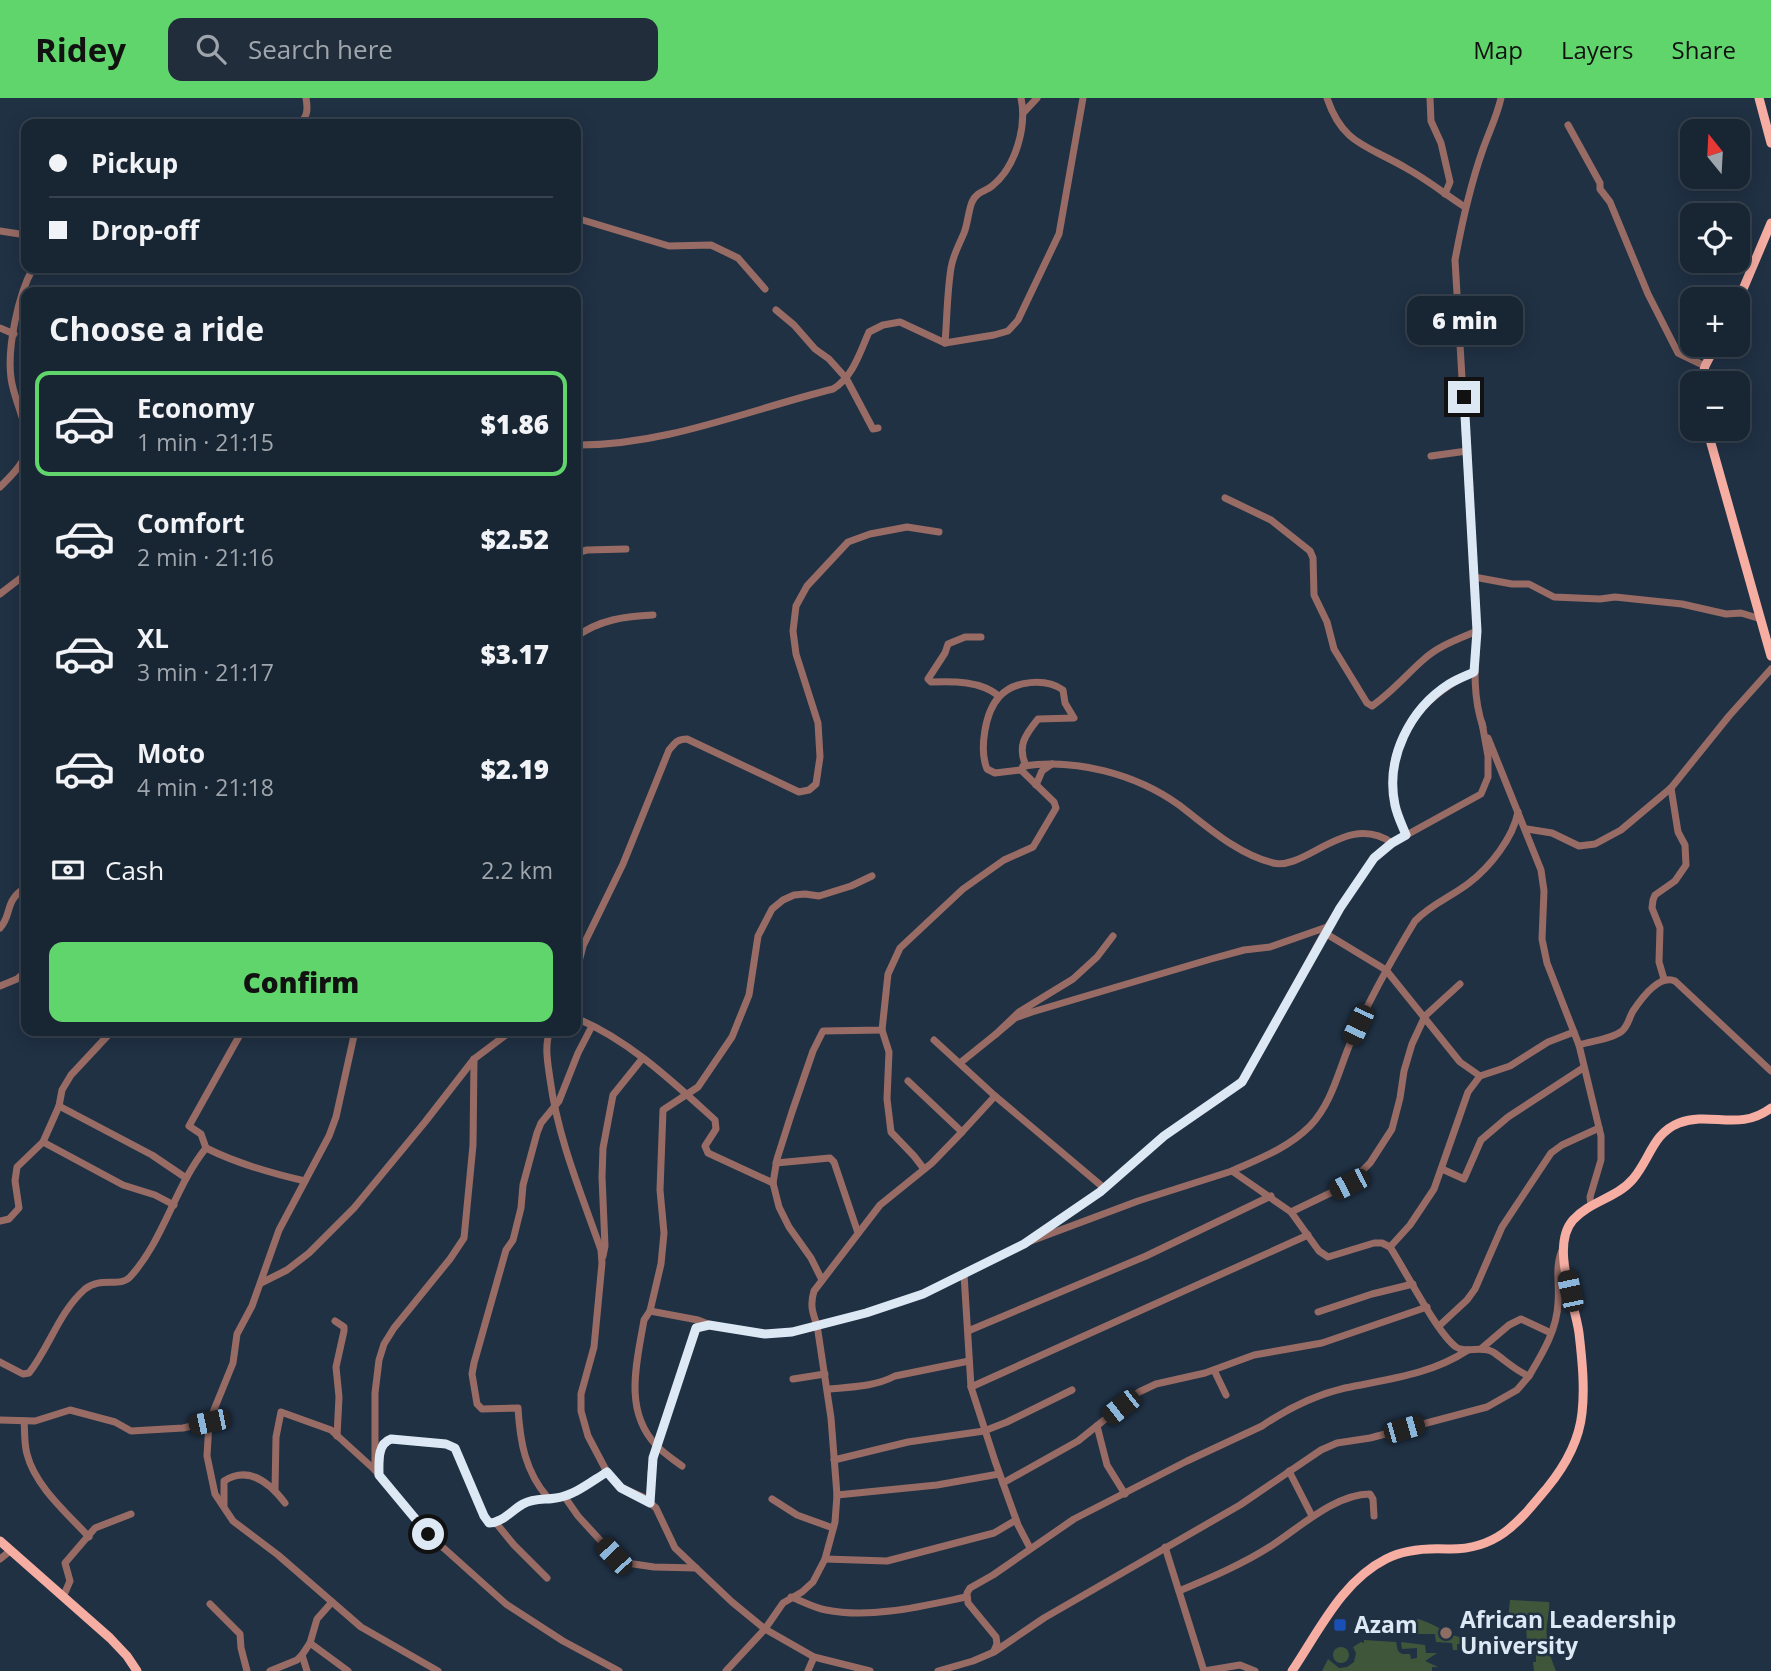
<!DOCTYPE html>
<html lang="en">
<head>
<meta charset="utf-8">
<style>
	body { margin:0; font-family:"Open Sans",sans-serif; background:#212d3b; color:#f1f3f6; height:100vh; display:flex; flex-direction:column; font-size:26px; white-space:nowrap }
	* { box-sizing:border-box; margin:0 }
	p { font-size:23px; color:#9fa5ac }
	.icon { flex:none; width:38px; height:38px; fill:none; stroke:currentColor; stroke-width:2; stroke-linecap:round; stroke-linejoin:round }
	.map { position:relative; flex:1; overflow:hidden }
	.side { position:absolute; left:21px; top:189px; width:560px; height:749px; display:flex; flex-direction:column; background:#182533; border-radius:14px; box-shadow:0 4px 18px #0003,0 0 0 2px #36424e }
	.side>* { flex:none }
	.hud { position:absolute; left:21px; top:21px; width:560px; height:154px; border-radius:14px; box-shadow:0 4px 18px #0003,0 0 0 2px #36424e; display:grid; align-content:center; height:154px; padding:0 28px; background:#182533 }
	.needle { width:46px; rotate:342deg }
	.fabs { position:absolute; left:1680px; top:21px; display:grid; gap:14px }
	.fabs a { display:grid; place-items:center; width:70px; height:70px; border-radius:14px; background:#182533; box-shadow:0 4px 18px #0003,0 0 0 2px #36424e; font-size:35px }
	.end { position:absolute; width:32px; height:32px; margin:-16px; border:9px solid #dde8f5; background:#111; box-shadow:0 0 0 4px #111 }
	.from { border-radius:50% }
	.bubble { position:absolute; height:49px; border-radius:14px; background:#182533; box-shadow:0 4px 18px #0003,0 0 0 2px #36424e; font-size:23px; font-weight:800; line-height:49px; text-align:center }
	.car { position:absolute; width:21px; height:42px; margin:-21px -10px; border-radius:9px; box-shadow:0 0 5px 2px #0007; background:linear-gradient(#222 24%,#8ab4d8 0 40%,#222 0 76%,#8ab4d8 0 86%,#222 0) }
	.hud b { display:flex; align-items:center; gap:24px; height:66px; font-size:26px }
	.hud b+b { border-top:2px solid #36424e }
	.hud i { width:18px; height:18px; background:#f1f3f6 }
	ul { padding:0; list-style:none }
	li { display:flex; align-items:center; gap:21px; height:105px; margin:0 14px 10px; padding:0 14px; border:4px solid transparent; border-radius:14px }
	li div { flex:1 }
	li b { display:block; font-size:26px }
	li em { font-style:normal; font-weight:800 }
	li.selected { border-color:#5fd56b }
	li>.icon { width:63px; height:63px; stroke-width:1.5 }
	h2 { padding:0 28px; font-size:32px; line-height:84px }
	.pay { display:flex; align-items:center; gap:18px; height:77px; padding:0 28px; font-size:26px }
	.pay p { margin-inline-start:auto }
	.cta { display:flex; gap:14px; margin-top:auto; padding:14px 28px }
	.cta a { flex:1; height:80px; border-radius:14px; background:#5fd56b; color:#111; font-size:28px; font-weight:800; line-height:80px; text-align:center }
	header { display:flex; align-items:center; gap:42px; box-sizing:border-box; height:98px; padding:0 35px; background:#5fd56b; color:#111 }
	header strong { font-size:33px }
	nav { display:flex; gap:38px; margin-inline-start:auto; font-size:24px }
	.search { width:490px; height:63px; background:#212d3b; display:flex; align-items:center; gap:18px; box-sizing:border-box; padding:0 24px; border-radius:14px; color:#9fa5ac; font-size:26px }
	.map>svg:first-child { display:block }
</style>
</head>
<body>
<header>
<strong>Ridey</strong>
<div class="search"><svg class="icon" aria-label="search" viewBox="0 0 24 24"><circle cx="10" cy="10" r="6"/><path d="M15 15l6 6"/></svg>Search here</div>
<nav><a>Map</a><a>Layers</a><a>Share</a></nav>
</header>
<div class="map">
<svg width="1771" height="1573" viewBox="0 0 1771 1573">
	<rect width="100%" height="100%" fill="#203144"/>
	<g fill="#40563b">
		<path d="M1510 1502 1549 1504C1550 1513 1548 1517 1547 1527 1545 1543 1550 1558 1556 1573H1534L1533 1564H1536V1546H1527L1526 1523 1508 1522Z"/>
		<path d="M1411 1521V1537H1366L1367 1529 1372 1534 1396 1522Z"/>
		<path d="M1417 1521C1436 1525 1448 1539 1466 1540L1467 1546H1457V1552H1453L1452 1545 1436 1544 1435 1536H1418Z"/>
		<path d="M1364 1542 1396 1544 1398 1553 1402 1556H1410L1411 1561 1417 1560V1550L1402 1551 1401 1544 1425 1547 1426 1555H1437L1425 1563 1438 1569H1432V1573H1322L1328 1561 1339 1570 1347 1569 1354 1564 1356 1555 1353 1549 1361 1544 1364 1545Z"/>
		<circle cx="1341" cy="1557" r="8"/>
	</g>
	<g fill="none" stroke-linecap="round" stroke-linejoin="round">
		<g stroke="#986c65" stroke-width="7">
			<path d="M1327 0C1343 47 1367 47 1406 70 1426 81 1445 96 1465 109"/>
			<path d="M1430 0 1431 23 1441 45 1450 84 1445 96"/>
			<path d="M1024 14 1037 0"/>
			<path d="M297 26C308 21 308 11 306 0"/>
			<path d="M1568 27 1600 85V91L1610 104 1648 196 1678 255 1705 268"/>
			<path d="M576 120 669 148 711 147 738 160 765 191"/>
			<path d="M0 133 26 137"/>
			<path d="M776 212 794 227 815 251 829 261 846 280 873 331 878 330"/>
			<path d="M0 230 14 236"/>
			<path d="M945 245C947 221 947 195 951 170 953 157 959 147 964 135 968 125 968 114 972 104 977 93 985 94 992 88 1016 69 1027 28 1021 0"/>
			<path d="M576 347C664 348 748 312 833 291 853 279 860 254 869 234L883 227 900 224 945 245 994 237 1008 233 1018 222 1059 136 1083 0"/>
			<path d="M1431 358 1467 353"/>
			<path d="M0 389C9 380 23 367 26 354 31 331 14 304 11 280 7 250 18 197 33 170"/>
			<path d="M1225 400 1271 422 1310 453 1313 460 1314 497 1327 524 1334 551 1367 605 1372 608C1391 595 1405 578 1423 562 1438 548 1458 541 1477 533"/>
			<path d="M576 455 587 452 626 451"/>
			<path d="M1474 479 1512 486H1529L1554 499 1600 501 1615 499 1682 506 1726 516 1741 515 1761 521"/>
			<path d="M0 496 26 476"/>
			<path d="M576 539C598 522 626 518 653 517"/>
			<path d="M981 539H965L948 546 945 555 928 581 931 584C953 583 981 583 999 598"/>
			<path d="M1483 629C1472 597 1475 566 1477 533L1455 162C1462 124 1470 88 1483 51 1489 34 1497 18 1501 0"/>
			<path d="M1488 640 1541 772 1544 793 1542 841 1547 865 1579 947 1601 1038V1062L1590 1099 1591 1107"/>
			<path d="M1021 672 995 675 987 671C979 652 985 614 999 599 1014 582 1046 580 1063 592L1065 605 1074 620 1038 621C1025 637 1017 648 1026 668"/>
			<path d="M1036 687 1042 673 1052 666"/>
			<path d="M1527 731 1552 735 1579 748 1595 746 1621 732 1671 690 1729 618 1771 571"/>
			<path d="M1406 738C1402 727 1397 717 1395 707 1382 645 1421 598 1474 574"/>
			<path d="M0 830C13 816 3 804 26 789"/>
			<path d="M1325 835 1386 872 1460 964 1480 978"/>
			<path d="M1113 838 1097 859 1073 881 1019 914 996 936 1015 920 1032 914 1211 861 1244 852 1270 849 1327 829"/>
			<path d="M576 875 583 848 623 766 669 652C675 645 677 641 687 641L799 694 809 692 816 686 820 659 818 625 796 556 793 533 796 508 807 488 848 444 870 436 907 429 939 434"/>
			<path d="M1663 882 1664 881 1659 864 1660 830 1652 810 1653 802 1655 797 1675 783 1686 767 1685 747 1678 734 1671 690"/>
			<path d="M0 888 17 881 26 873"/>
			<path d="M576 920C629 942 673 984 715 1022L716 1031 705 1048 708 1055 773 1085"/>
			<path d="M882 932 889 954 887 1001 891 1034 914 1058 924 1071"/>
			<path d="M242 933 189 1028 201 1036 206 1050C238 1066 270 1075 305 1083"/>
			<path d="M355 933 336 1019 329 1038 279 1132 252 1208 237 1236 233 1265 209 1324 207 1358 215 1396 233 1423 278 1457 361 1529 438 1573"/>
			<path d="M550 933C544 948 548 966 550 981 558 1041 581 1095 601 1152L602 1165 594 1249 581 1296V1313L588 1338 607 1374 622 1390 643 1399 656 1410 675 1450 732 1504 765 1531 814 1559 870 1573"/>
			<path d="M934 942 995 998"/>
			<path d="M1579 947C1592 943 1612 941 1622 933 1628 928 1629 920 1633 913 1641 901 1659 876 1675 883L1771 973"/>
			<path d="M960 965 996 936"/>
			<path d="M59 1008 152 1057 186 1080"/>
			<path d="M962 1034 995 998 1104 1090"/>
			<path d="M43 1044 123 1087 155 1097 174 1107"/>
			<path d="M776 1065 830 1060 834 1064 858 1135"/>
			<path d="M1442 1071 1464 1081 1481 1042 1508 1019 1583 970"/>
			<path d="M1232 1073C1261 1060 1288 1050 1310 1028 1333 1004 1339 970 1352 941 1370 900 1392 861 1415 823 1431 806 1451 799 1469 785 1490 769 1513 740 1518 714"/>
			<path d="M1291 1114 1349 1086 1370 1065 1392 1031 1400 1000 1404 973 1412 946 1425 918 1460 886"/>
			<path d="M0 1123 9 1121 19 1110 15 1083 17 1069 43 1044 59 1008 62 992 71 977 112 933"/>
			<path d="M1031 1143 1138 1103 1232 1073 1291 1114 1319 1153 1328 1159 1374 1145H1382L1390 1149C1405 1172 1437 1235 1456 1249 1466 1256 1481 1247 1493 1254 1505 1262 1516 1273 1529 1278 1542 1256 1557 1232 1558 1205 1560 1186 1554 1168 1563 1150"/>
			<path d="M1390 1149 1410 1127 1434 1091 1468 994 1480 978 1510 968 1548 944 1574 934"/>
			<path d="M603 1158 605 1148 602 1079 603 1050 613 997 642 961"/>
			<path d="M964 1176 971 1289 995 1363 1018 1427 1030 1450"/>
			<path d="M822 1182 811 1160 789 1129 779 1109 773 1085 777 1061 792 1014 813 953 823 933 882 932 888 876 900 850 963 791 1004 762 1033 749 1056 710 1054 704 1021 672 1023 668C1075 660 1136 676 1179 707 1208 729 1237 756 1273 765 1306 773 1347 713 1392 745"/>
			<path d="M261 1185 287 1172 309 1155 354 1110 425 1024 474 961 511 933"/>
			<path d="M650 1213 661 1166 664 1135 660 1092 663 1012 698 989 732 939 749 897 758 838 772 811 783 802 794 797 805 796 819 798 851 788 872 778"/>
			<path d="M1318 1214 1372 1196 1413 1186"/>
			<path d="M335 1223 344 1229V1233L336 1269 339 1299 337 1338"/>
			<path d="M1439 1228 1467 1202 1475 1191 1502 1129 1551 1055 1562 1047 1599 1030"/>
			<path d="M968 1233 1146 1158 1271 1098"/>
			<path d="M1482 1250 1509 1227 1521 1221 1551 1235"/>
			<path d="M0 1264 23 1276 29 1275C50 1248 59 1214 85 1191 101 1178 120 1190 130 1179 164 1142 175 1088 206 1050"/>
			<path d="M1214 1272 1226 1297"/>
			<path d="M793 1281 825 1276"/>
			<path d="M971 1289 1308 1137"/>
			<path d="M828 1291C850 1289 874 1289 895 1278L969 1263"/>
			<path d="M0 1322 35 1323 70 1312 115 1324 131 1333 183 1330 209 1324"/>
			<path d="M24 1323C25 1334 24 1346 27 1356 35 1388 67 1415 89 1439"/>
			<path d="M1097 1328 1107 1367 1125 1396"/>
			<path d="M834 1362 908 1344 984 1333 1007 1324 1072 1292"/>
			<path d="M379 1368 382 1346 391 1341 446 1346 455 1350 484 1418 489 1425C502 1425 512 1412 523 1406 534 1400 545 1402 556 1400 574 1398 592 1383 607 1374"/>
			<path d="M682 1368C673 1361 663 1355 656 1347 623 1312 637 1264 644 1222L650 1213 698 1222 708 1226"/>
			<path d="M375 1372V1295L379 1262 384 1246 394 1230 450 1161 464 1140 473 1047 474 961"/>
			<path d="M1289 1373 1312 1418"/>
			<path d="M1003 1385 1078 1343 1139 1294 1156 1286 1205 1275 1254 1257 1322 1245 1427 1209"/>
			<path d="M275 1392 276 1339 281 1314 331 1332 375 1372 428 1436 506 1506 563 1543 619 1573"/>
			<path d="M837 1397 937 1387 999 1376"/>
			<path d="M564 1398 578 1418 620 1464 654 1469 696 1470"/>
			<path d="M548 1400C525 1373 520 1344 518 1310L482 1311 477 1306 472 1276 474 1265 506 1152 513 1142 521 1110 523 1087 537 1035 541 1025 559 1003 578 955 592 928"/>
			<path d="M772 1401 797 1417 833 1430"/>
			<path d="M650 1405 651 1375 656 1348 697 1230 709 1227 765 1236 792 1234 866 1215 924 1196 1024 1146 1100 1094 1164 1038 1222 999 1246 979 1328 828 1374 760 1392 745 1481 696 1488 679V658L1482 625"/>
			<path d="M224 1407V1383C249 1367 270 1385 285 1405"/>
			<path d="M496 1425 514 1447 547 1480"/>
			<path d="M1165 1449 1204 1573 1240 1567 1255 1573"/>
			<path d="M0 1461 10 1453"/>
			<path d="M825 1461 887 1463 994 1435 1016 1422"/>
			<path d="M1179 1493C1210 1480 1243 1466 1271 1448 1299 1430 1335 1396 1370 1396L1373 1401 1374 1418"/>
			<path d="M63 1499 70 1483 65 1465 95 1430 131 1416"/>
			<path d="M791 1499C802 1503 814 1510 826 1512 871 1521 923 1508 966 1499"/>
			<path d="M210 1506 240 1536 241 1550 247 1573"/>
			<path d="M310 1545 348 1573"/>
			<path d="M994 1553 997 1546 996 1539 968 1505 967 1495 970 1490 993 1477 1074 1421 1187 1363 1262 1328C1287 1311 1315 1297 1345 1290 1388 1281 1430 1277 1468 1252"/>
			<path d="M302 1557 307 1573"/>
			<path d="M270 1573 297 1562 302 1557 310 1545 317 1521 332 1504"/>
			<path d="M726 1573 765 1531 783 1505 802 1494 813 1484 825 1461 835 1424 837 1397 831 1320 817 1227C812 1214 810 1206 814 1193L880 1107 932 1065 962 1034 908 983"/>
			<path d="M808 1573 814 1559"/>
			<path d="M938 1573 973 1563 994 1554 1044 1520 1240 1407 1321 1352 1337 1345 1370 1340 1487 1309 1517 1292 1529 1278"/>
		</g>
		<g stroke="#f6ada2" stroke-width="9">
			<path d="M1759 0 1771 45"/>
			<path d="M1738 203 1771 125"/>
			<path d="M1701 285 1705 268 1716 247"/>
			<path d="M1707 331 1771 558"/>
			<path d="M0 1443 110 1540 127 1558 137 1573"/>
			<path d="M1292 1573C1319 1533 1342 1483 1386 1461 1405 1451 1427 1450 1448 1451 1497 1452 1518 1425 1547 1390 1565 1368 1579 1344 1582 1315 1585 1289 1582 1261 1579 1235 1575 1205 1550 1148 1573 1122 1590 1103 1617 1100 1633 1081 1650 1061 1653 1035 1679 1025 1711 1013 1739 1034 1771 1010"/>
		</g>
	</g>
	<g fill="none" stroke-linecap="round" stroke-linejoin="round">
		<path stroke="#dde8f5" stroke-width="9" d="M428 1436 379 1377C379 1364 377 1346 391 1341L446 1346 455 1350 484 1418 489 1425C502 1425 512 1412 523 1406 534 1400 545 1402 556 1400 574 1398 592 1383 607 1374L621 1390 650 1405 653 1360 696 1230 709 1227 765 1236 792 1234 866 1215 923 1196 1024 1146 1100 1094 1164 1038 1242 984 1340 810 1374 760 1392 745 1406 737C1402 727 1397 717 1395 707 1385 660 1410 611 1449 586 1457 581 1466 578 1474 574L1477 533 1464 299"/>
	</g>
	<rect fill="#1a4fb4" stroke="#203144" stroke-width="2.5" x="1333" y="1520" width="14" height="14" rx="3.5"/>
	<circle fill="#8d6e63" stroke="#203144" stroke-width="2.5" cx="1446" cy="1535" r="7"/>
	<g text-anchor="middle" stroke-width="5" stroke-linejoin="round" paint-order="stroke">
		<g font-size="23" font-weight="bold" fill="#dde8f5" stroke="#203144" text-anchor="start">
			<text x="1460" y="1530">African Leadership<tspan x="1460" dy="26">University</tspan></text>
			<text x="1354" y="1535">Azam</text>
		</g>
	</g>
</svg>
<div class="fabs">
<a><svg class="needle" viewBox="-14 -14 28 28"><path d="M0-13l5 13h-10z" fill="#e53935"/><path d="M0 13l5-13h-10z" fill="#9fa5ac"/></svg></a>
<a><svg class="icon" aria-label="locate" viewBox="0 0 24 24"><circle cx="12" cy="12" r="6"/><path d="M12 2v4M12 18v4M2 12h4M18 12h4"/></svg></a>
<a>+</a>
<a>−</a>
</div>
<i class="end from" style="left:428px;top:1436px"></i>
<i class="end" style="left:1464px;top:299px"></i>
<div class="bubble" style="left:1407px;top:198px;width:116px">6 min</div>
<i class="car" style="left:1358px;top:927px;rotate:205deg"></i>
<i class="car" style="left:1349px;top:1086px;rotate:243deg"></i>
<i class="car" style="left:1570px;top:1193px;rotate:348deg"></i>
<i class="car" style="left:1121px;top:1309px;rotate:232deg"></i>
<i class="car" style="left:209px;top:1324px;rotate:258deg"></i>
<i class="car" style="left:1404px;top:1331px;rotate:74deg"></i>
<i class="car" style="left:614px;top:1458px;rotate:317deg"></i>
<div class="hud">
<b><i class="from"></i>Pickup</b>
<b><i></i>Drop-off</b>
</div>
<section class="side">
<h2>Choose a ride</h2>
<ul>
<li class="selected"><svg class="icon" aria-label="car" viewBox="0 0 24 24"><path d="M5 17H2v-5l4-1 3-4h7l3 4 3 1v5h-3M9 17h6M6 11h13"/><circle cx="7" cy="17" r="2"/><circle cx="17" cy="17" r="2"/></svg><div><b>Economy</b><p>1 min · 21:15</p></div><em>$1.86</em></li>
<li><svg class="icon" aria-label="car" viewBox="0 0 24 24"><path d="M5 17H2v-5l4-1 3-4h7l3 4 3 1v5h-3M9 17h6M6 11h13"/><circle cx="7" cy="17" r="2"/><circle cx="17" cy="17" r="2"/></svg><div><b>Comfort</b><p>2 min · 21:16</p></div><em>$2.52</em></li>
<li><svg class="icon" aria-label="car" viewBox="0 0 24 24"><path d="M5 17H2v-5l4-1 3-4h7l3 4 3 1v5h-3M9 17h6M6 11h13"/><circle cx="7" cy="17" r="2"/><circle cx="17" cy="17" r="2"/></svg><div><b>XL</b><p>3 min · 21:17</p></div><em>$3.17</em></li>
<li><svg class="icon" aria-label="car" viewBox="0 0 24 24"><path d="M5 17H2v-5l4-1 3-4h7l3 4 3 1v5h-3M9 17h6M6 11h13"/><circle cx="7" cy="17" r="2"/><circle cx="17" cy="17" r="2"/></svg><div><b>Moto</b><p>4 min · 21:18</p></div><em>$2.19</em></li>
</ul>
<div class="pay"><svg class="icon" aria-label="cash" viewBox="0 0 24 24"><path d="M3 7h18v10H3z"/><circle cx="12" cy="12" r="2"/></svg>Cash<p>2.2 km</p></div>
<div class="cta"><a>Confirm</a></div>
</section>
</div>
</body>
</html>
